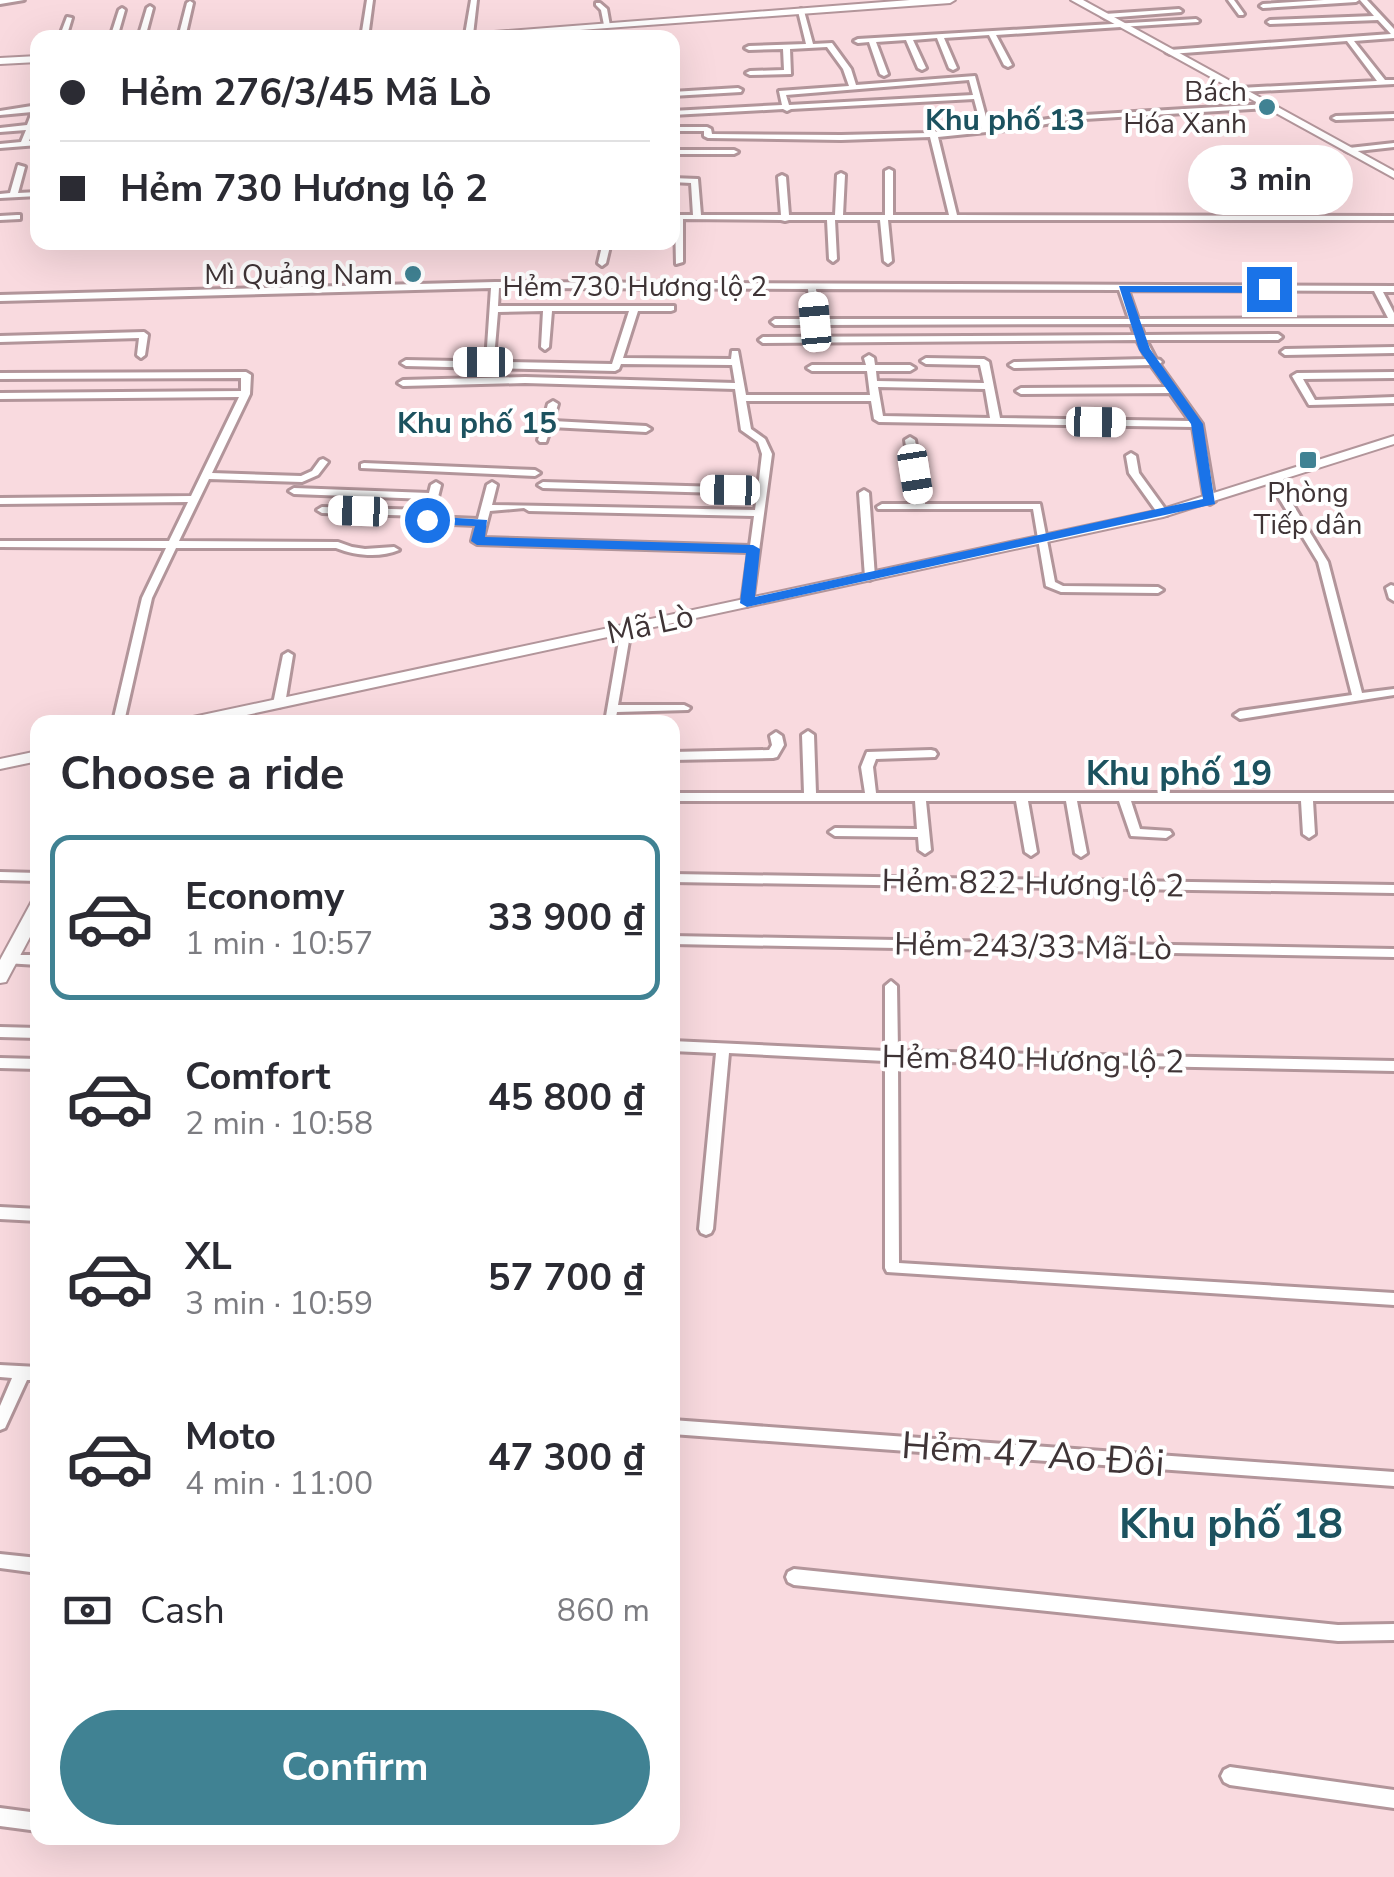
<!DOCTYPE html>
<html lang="en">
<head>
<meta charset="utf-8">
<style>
	body { margin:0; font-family:"Nunito Sans",sans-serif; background:#f7f7f7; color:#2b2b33; height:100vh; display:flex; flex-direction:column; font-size:38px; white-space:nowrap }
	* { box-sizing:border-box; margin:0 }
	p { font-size:32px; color:#7c7c81 }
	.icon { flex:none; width:55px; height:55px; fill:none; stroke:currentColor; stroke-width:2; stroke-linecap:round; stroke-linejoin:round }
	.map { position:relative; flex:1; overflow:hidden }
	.panel { position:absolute; left:30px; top:715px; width:650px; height:1130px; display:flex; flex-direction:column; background:#fff; border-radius:20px; box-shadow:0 10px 40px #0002 }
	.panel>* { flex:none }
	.guide { position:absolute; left:30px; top:30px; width:650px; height:220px; border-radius:20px; box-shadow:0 10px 40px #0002; display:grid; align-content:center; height:220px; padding:0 30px; background:#fff }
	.end { position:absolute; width:45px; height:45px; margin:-22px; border:12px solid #1a73e8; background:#fff; box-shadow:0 0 0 5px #fff }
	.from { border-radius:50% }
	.bubble { position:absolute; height:70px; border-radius:35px; background:#fff; box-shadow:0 10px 40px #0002; font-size:32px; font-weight:700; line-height:70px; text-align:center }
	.car { position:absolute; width:30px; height:60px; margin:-30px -15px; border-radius:12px; box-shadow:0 0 8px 2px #0007; background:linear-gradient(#fff 24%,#345 0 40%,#fff 0 76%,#345 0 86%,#fff 0) }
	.guide b { display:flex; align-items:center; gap:35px; height:95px; font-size:38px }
	.guide b+b { border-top:2px solid #e1e1e2 }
	.guide i { width:25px; height:25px; background:#2b2b33 }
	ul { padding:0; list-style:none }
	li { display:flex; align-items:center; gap:30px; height:165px; margin:0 20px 15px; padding:0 10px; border:5px solid transparent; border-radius:20px }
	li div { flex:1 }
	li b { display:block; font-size:38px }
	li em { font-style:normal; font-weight:700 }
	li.on { border-color:#408293 }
	li>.icon { width:90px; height:90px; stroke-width:1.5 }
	h2 { padding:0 30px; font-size:45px; line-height:120px }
	.pay { display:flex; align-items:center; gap:25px; height:110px; padding:0 30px; font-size:38px }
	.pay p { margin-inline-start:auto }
	.primary-button { display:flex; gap:20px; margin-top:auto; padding:20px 30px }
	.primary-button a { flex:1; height:115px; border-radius:60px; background:#408293; color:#fff; font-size:40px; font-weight:700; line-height:115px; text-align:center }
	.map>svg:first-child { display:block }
</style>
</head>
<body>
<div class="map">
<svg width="1394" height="1877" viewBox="0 0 1394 1877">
	<rect width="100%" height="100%" fill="#f9dadf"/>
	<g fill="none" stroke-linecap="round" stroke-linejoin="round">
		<defs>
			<g id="street">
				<path d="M0 0H24L0 4Z"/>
				<path d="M367 0H373L368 38H361Z"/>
				<path d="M471 0H477L473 35 469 37 465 35Z"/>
				<path d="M1228 0H1234L1244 14 1243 15H1239Z"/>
				<path d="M1324 0H1359L1356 2 1263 8 1260 6 1263 4Z"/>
				<path d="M1360 0H1367L1394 29V38L1354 41 1385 80H1394V84L1240 92 1236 90 1240 88 1377 81 1347 41 1170 54 1166 52 1170 50 1391 34 1378 20 1270 24 1267 22 1270 20 1374 16Z"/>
				<path d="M190 1 193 3 185 38H178L187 3Z"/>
				<path d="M596 3H600L607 9 610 26 604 25 601 10 596 5Z"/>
				<path d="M150 6 153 8 145 38H138L147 8Z"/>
				<path d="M122 8 125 10 117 38H110L119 10Z"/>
				<path d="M801 9 804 11 813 44 832 43 851 69 856 85 975 76 989 128 1068 116 1268 104 1272 106 1268 108 1068 120 1024 128 938 137 957 215 1394 216V220H888L892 261 888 264 884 261 880 220H835L837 259 833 262 829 259 827 220H789L785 221 781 220 683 219V262L676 264 675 219H672V215H693L691 183 672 182V178L698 179 701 215H781L778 177 782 175 786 177 789 215H835L837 175 841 173 845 175 843 215H885V171L889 169 893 171V215H949L930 137 841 140 708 138 704 136V131H672V127H707L711 129 712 134 841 135 929 133 933 130 937 132 982 129 974 99 791 109 787 111 783 109 672 115V111L782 105 779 91 849 86 843 69 827 47 790 49 791 74 750 75 746 73 750 71 784 70 783 49 749 50 745 48 749 46 806 44 798 11ZM969 80 973 95 789 105 786 95Z"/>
				<path d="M1179 9 1182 11 1181 12 1105 18 1102 16 1105 14Z"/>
				<path d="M67 17 72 18 66 38H59Z"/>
				<path d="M1196 19 1199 21 1198 22 996 35 1012 65 1008 67 1004 65 989 35 944 38 957 68 953 70 949 68 937 38 913 40 926 68 922 70 918 68 906 40 876 42 888 74 884 76 880 74 869 42 858 43 854 41 858 39Z"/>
				<path d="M738 88 742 90 741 92 672 96V92Z"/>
				<path d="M38 105V118L29 141H38V145L0 148V144L21 142 26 130 0 132V128L27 125 32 112 0 115V111Z"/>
				<path d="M1394 114V118L1336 120 1332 118 1336 116Z"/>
				<path d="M1394 143V147L1349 152 1345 150 1349 148Z"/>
				<path d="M672 150H734L738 152 734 154H672Z"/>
				<path d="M18 165 25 167 18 193 38 192V196L0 198V194L10 193Z"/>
				<path d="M17 215H20V219L0 220V216Z"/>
				<path d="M603 242H611L606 263 602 266 598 263Z"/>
				<path d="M495 282 1394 286V292H1383L1394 313V324H1140L1144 335 1278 334 1282 337 1278 340H1146L1156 359 1160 360 1162 362 1159 364 1202 424 1215 501 1210 504 1205 501 1193 427 879 422 874 419 871 401H746L751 429 765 439 772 454 752 603 747 606 742 603 749 552 477 544 472 541 476 525 427 523 422 520 423 516 322 513 317 510 322 507 425 510 428 499 294 494 289 491 294 488 429 493 431 485 436 482 441 485 433 517 478 519 487 485 492 482 497 485 492 505 755 510 757 494 543 488 538 485 543 482 758 488 762 454 758 442 741 430 735 389 525 383 403 386 398 383 403 380 525 377 735 383 732 365 621 364 619 369 615 371 406 366 401 363 406 360 612 364 629 311H552L549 347 545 350 541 347 543 311 498 312 495 347 491 350 487 347 491 288 0 301V295ZM499 288 808 289 811 319H775L771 322 775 325H811L812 330 816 333 820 330V325L1131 324 1135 335 763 337 759 340 763 343 1137 340 1147 359 1014 362 1009 365 1014 368 1151 365 1167 387 1021 388 1016 391 1021 394 1170 393 1190 421 1000 418 989 362 984 359 926 358 921 361 926 364 980 365 984 383 877 381 876 371H910L915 368 910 365H875L874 358 869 355 864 358 866 365H812L807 368 812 371H867L870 395H746L738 351H732L731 359 623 358 638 311H671L674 310V306H498ZM816 289 1119 290 1129 319H819ZM1128 290 1374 291 1388 318 1138 319ZM878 387 985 389 990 418 883 416ZM524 508 529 511 754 516 750 546 483 538 490 511Z"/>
				<path d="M144 332 148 335 145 355 141 358 137 355 139 338 0 342V336Z"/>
				<path d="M1394 347V353L1285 355 1281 352 1285 349Z"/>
				<path d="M246 372 251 375 250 394 212 473 301 476 312 471 320 460 323 459 328 462 318 475 302 482 209 479 179 541 338 542 352 547 365 549 394 547 399 550C380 558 356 556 336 548H176L152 598 124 722H113L142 598 166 548 0 547V541H169L188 502 0 504V498L191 496 239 397 0 399V393L241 391V378L0 379V373Z"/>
				<path d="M1394 372V378L1303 379 1315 400 1394 397V403L1309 405 1292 376 1297 373Z"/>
				<path d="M553 401 558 404 553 421 646 426 651 429 646 432 551 427 546 442H540L538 440 548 404Z"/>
				<path d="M910 437 915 440 925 504H1040L1055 582 1063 586 1158 587 1163 590 1158 593 1061 592 1046 586 1033 509H878L877 507 882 504H915L905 440Z"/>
				<path d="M1131 453 1136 456 1139 473 1168 513 1167 515H1159L1129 473 1126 456Z"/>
				<path d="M364 463 535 470 540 473 535 476 361 468V464Z"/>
				<path d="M1273 477 1278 480 1328 562 1362 693 1394 689V695L1240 719 1234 715 1240 711 1352 695 1318 562 1268 480Z"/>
				<path d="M864 490 869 493 875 577 870 580 865 577 859 493Z"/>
				<path d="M1391 585 1394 586V601L1389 598 1386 588Z"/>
				<path d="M626 626 631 629 618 705H684L690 708 688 710 617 712 615 722H605L621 629Z"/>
				<path d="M288 652 293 655 285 704 279 707 273 704 283 655Z"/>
				<path d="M808 731 814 735 816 793H865L861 767 867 752 931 750 935 751 937 754 935 757 876 759 873 767 876 793H1394V801H1313L1315 834 1309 838 1303 834 1301 801H1131L1140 829 1170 831 1172 834 1166 838 1131 836 1119 801H1077L1087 853 1081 857 1075 853 1066 801H1028L1037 852 1031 856 1025 852 1016 801H926L931 850 925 854 919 850 918 837 835 836 829 832 835 828 917 829 915 801H672V793H804L802 735Z"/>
				<path d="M776 732 782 736 784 745 777 757 773 758 672 760V752L769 750 772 745 770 736Z"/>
				<path d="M0 872 38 873V881L0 880Z"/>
				<path d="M672 874 1394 885V893L672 882Z"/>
				<path d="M672 936 1394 949V957L672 944Z"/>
				<path d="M9 955H38V965L5 963 3 960Z"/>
				<path d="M891 981 897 986 898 1051 1394 1061V1071L898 1061 899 1263 1394 1293V1305L887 1272 885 1268V1061L729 1053 713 1229 711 1233 706 1235 701 1233 699 1229 716 1053 672 1051V1041L885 1051V986Z"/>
				<path d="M0 1027 38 1028V1038L0 1037Z"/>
				<path d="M0 1058 38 1059V1069L0 1068Z"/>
				<path d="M0 1207 38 1209V1221L0 1219Z"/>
				<path d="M0 1365 38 1367V1380H27L5 1428 0 1430V1406L12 1378 0 1377Z"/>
				<path d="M672 1420 1394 1472V1486L672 1434Z"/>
				<path d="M0 1554 38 1558V1573L0 1568Z"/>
				<path d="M794 1569 1338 1625 1394 1624V1640L1338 1641 794 1585 788 1582 786 1577 788 1572Z"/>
				<path d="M1230 1767 1394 1790V1808L1230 1785 1224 1782 1221 1776 1224 1770Z"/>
				<path d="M0 1808 38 1813V1831L0 1826Z"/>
			</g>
			<g id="secondary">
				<path d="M910 0H955L950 3 470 38H417Z"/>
				<path d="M1071 0H1083L1394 171V178Z"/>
				<path d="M38 56V62L0 64V58Z"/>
				<path d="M1394 436V444L1163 517 214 722H185L193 717 1160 510Z"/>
				<path d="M38 751V761L0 769V759Z"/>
				<path d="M38 899V922L6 982 0 983V960L32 901Z"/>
			</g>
		</defs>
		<use href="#street" stroke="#b2959a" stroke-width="6"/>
		<use href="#secondary" stroke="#b2959a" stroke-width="4"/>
		<use href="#street" fill="#fff" fill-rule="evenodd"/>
		<use href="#secondary" fill="#fff" fill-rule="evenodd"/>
	</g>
	<path fill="#1a73e8" d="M1119 286H1269L1274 289 1269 293 1130 292 1150 349 1203 424 1215 504 747 607 740 603 746 553 477 545 471 541 475 526 427 524 420 520 427 516 487 520 485 537 753 545 760 549 755 597 1203 499 1191 424 1139 350Z"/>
	<g fill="#408293" stroke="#fff" stroke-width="4">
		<circle cx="1267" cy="107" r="10"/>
		<circle cx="413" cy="274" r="10"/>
		<rect x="1298" y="450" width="20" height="20" rx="5"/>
	</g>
	<g text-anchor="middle" stroke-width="8" stroke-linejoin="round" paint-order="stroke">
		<g font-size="28" fill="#3f3436" stroke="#fff" text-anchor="end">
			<text x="1247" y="101">Bách<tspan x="1247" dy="32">Hóa Xanh</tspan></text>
			<text x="393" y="284">Mì Quảng Nam</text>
			<text x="1308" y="502" text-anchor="middle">Phòng<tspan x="1308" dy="32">Tiếp dân</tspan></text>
		</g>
		<g font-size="28" fill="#3f3436" stroke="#fff">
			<text x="635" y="296">Hẻm 730 Hương lộ 2</text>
		</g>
		<g font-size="30" font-weight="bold" fill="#1c525f" stroke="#fff">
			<text x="1005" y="130">Khu phố 13</text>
			<text x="477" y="433">Khu phố 15</text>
		</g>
		<g font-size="32" fill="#3f3436" stroke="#fff">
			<text transform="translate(650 624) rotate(-12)" y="11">Mã Lò</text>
			<text transform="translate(1033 883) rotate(1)" y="11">Hẻm 822 Hương lộ 2</text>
			<text transform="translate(1033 946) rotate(1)" y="11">Hẻm 243/33 Mã Lò</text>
			<text transform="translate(1033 1059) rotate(1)" y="11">Hẻm 840 Hương lộ 2</text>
		</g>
		<g font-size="35" font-weight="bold" fill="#1c525f" stroke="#fff">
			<text x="1179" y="785">Khu phố 19</text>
		</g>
		<g font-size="38" fill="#3f3436" stroke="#fff">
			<text transform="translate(1033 1454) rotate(4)" y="13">Hẻm 47 Ao Đôi</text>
		</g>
		<g font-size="42" font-weight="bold" fill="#1c525f" stroke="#fff">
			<text x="1231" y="1538">Khu phố 18</text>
		</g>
	</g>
</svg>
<i class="end from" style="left:427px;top:520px"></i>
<i class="end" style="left:1269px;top:289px"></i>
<div class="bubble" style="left:1188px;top:145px;width:165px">3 min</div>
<i class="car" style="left:815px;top:322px;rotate:355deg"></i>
<i class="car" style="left:483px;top:362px;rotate:270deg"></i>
<i class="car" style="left:1096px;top:422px;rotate:91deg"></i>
<i class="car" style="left:915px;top:474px;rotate:171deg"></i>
<i class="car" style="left:730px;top:490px;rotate:271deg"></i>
<i class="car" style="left:358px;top:511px;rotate:272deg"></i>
<div class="guide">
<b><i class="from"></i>Hẻm 276/3/45 Mã Lò</b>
<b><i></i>Hẻm 730 Hương lộ 2</b>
</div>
<section class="panel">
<h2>Choose a ride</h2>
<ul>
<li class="on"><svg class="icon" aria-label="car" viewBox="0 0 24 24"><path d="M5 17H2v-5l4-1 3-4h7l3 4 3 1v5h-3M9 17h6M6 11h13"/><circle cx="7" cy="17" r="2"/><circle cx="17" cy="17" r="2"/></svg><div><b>Economy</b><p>1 min · 10:57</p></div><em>33 900 ₫</em></li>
<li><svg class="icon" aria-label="car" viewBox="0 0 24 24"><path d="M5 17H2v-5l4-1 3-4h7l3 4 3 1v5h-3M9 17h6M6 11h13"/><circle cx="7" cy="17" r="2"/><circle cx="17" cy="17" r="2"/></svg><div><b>Comfort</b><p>2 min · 10:58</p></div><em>45 800 ₫</em></li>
<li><svg class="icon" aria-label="car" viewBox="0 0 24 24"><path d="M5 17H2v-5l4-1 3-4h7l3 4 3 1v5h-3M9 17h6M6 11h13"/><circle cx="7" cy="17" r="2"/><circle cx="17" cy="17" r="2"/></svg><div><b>XL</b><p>3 min · 10:59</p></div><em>57 700 ₫</em></li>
<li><svg class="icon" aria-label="car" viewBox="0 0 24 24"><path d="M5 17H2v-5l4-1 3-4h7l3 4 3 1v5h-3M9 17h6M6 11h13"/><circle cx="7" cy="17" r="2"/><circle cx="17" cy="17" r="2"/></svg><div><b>Moto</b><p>4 min · 11:00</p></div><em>47 300 ₫</em></li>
</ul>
<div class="pay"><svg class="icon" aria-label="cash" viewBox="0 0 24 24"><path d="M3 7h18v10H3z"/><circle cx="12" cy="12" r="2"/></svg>Cash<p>860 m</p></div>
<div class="primary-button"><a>Confirm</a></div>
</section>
</div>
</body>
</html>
